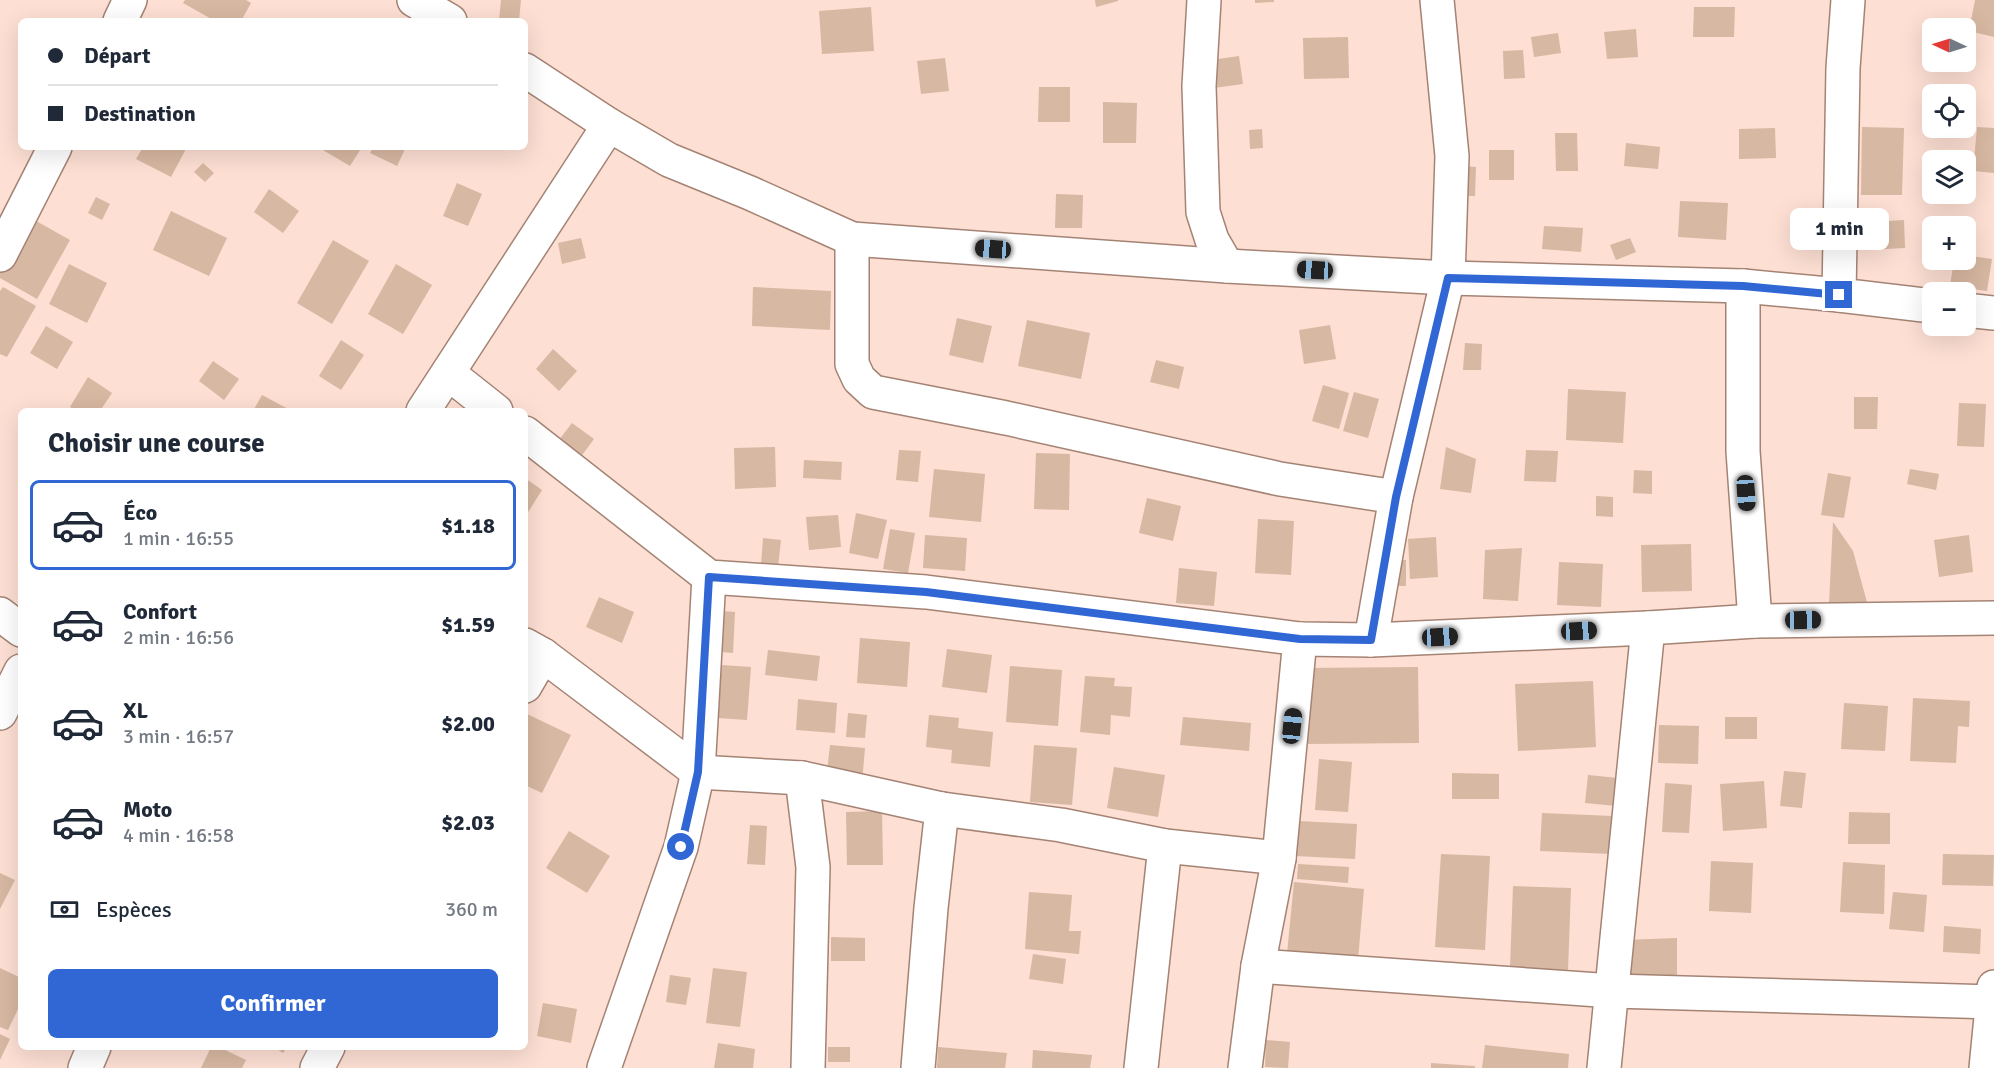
<!DOCTYPE html>
<html lang="fr">
<head>
<meta charset="utf-8">
<style>
	body { margin:0; font-family:Signika,sans-serif; background:#f6f6f7; color:#1f2937; height:100vh; display:flex; flex-direction:column; font-size:22px; white-space:nowrap }
	* { box-sizing:border-box; margin:0 }
	p { font-size:20px; color:#747a83 }
	.icon { flex:none; width:33px; height:33px; fill:none; stroke:currentColor; stroke-width:2; stroke-linecap:round; stroke-linejoin:round }
	.map { position:relative; flex:1; overflow:hidden }
	.panel { position:absolute; left:18px; top:408px; width:510px; height:642px; display:flex; flex-direction:column; background:#fff; border-radius:9px; box-shadow:0 6px 24px #0002 }
	.panel>* { flex:none }
	.top-card { position:absolute; left:18px; top:18px; width:510px; height:132px; border-radius:9px; box-shadow:0 6px 24px #0002; display:grid; align-content:center; height:132px; padding:0 30px; background:#fff }
	.needle { width:39px; rotate:274deg }
	.buttons { position:absolute; left:1922px; top:18px; display:grid; gap:12px }
	.buttons a { display:grid; place-items:center; width:54px; height:54px; border-radius:9px; background:#fff; box-shadow:0 6px 24px #0002; font-size:30px }
	.end { position:absolute; width:27px; height:27px; margin:-14px; border:8px solid #3167d5; background:#fff; box-shadow:0 0 0 3px #fff }
	.from { border-radius:50% }
	.bubble { position:absolute; height:42px; border-radius:9px; background:#fff; box-shadow:0 6px 24px #0002; font-size:20px; font-weight:800; line-height:42px; text-align:center }
	.car { position:absolute; width:18px; height:36px; margin:-18px -9px; border-radius:8px; box-shadow:0 0 4px 2px #0007; background:linear-gradient(#222 24%,#8ab4d8 0 40%,#222 0 76%,#8ab4d8 0 86%,#222 0) }
	.top-card b { display:flex; align-items:center; gap:21px; height:57px; font-size:22px }
	.top-card b+b { border-top:2px solid #e0e1e3 }
	.top-card i { width:15px; height:15px; background:#1f2937 }
	ul { padding:0; list-style:none }
	li { display:flex; align-items:center; gap:18px; height:90px; margin:0 12px 9px; padding:0 18px; border:3px solid transparent; border-radius:9px }
	li div { flex:1 }
	li b { display:block; font-size:22px }
	li em { font-style:normal; font-weight:800 }
	li.current { border-color:#3167d5 }
	li>.icon { width:54px; height:54px; stroke-width:1.5 }
	h2 { padding:0 30px; font-size:27px; line-height:72px }
	.pay { display:flex; align-items:center; gap:15px; height:66px; padding:0 30px; font-size:22px }
	.pay p { margin-inline-start:auto }
	.primary-button { display:flex; gap:12px; margin-top:auto; padding:12px 30px }
	.primary-button a { flex:1; height:69px; border-radius:9px; background:#3167d5; color:#fff; font-size:24px; font-weight:800; line-height:69px; text-align:center }
	.map>svg:first-child { display:block }
</style>
</head>
<body>
<div class="map">
<svg width="1994" height="1068" viewBox="0 0 1994 1068">
	<rect width="100%" height="100%" fill="#fddfd3"/>
	<g fill="#d7b8a2">
		<path d="M185 0H246L251 3 241 21H215L183 3Z"/>
		<path d="M501 0H521L519 21H499Z"/>
		<path d="M1095 0H1118V1L1096 7Z"/>
		<path d="M1255 0H1274V2L1255 3Z"/>
		<path d="M1975 0H1994V37L1969 31Z"/>
		<path d="M871 7 874 51 822 54 819 11Z"/>
		<path d="M1694 7H1735L1734 37H1693Z"/>
		<path d="M1636 29 1638 57 1607 59 1604 32Z"/>
		<path d="M1558 33 1561 53 1534 57 1531 37Z"/>
		<path d="M1348 37 1349 78 1304 79 1303 38Z"/>
		<path d="M1523 50 1525 78 1504 79 1503 51Z"/>
		<path d="M1239 56 1243 84 1214 88 1211 60Z"/>
		<path d="M945 58 949 91 921 94 917 61Z"/>
		<path d="M1941 62H1961L1959 67Z"/>
		<path d="M1039 87H1070V122H1038Z"/>
		<path d="M1103 102 1137 103 1136 143H1103Z"/>
		<path d="M1862 127 1904 128 1902 195H1861Z"/>
		<path d="M1977 127 1994 128V173L1973 171Z"/>
		<path d="M1775 128 1776 158 1739 159V129Z"/>
		<path d="M1262 129 1263 148 1250 149 1249 130Z"/>
		<path d="M1555 133H1577L1578 171H1556Z"/>
		<path d="M1626 143 1660 147 1658 169 1624 166Z"/>
		<path d="M143 147H187L171 177 136 159Z"/>
		<path d="M322 147H362L350 166 321 149Z"/>
		<path d="M373 147H406L397 166 370 153Z"/>
		<rect x="1489" y="150" width="25" height="30"/>
		<path d="M203 163 214 173 205 182 194 172Z"/>
		<path d="M1464 166 1476 167 1475 196H1462Z"/>
		<path d="M457 183 482 194 468 226 443 216Z"/>
		<path d="M269 189 299 211 283 233 254 212Z"/>
		<path d="M1056 194 1083 195 1082 228H1055Z"/>
		<path d="M96 197 110 204 102 220 88 213Z"/>
		<path d="M1680 201 1728 203 1726 240 1678 237Z"/>
		<path d="M171 211 227 238 209 276 153 250Z"/>
		<path d="M29 217 70 240 37 299 0 278V270Z"/>
		<path d="M1904 220 1905 248 1868 250V222Z"/>
		<path d="M1544 226 1583 228 1581 252 1542 249Z"/>
		<path d="M581 238 586 258 562 264 558 243Z"/>
		<path d="M1630 238 1636 252 1616 260 1610 245Z"/>
		<path d="M333 240 369 261 332 324 297 303Z"/>
		<path d="M1965 255 1992 259 1987 291 1950 286 1954 260H1965Z"/>
		<path d="M69 264 107 283 87 323 49 304Z"/>
		<path d="M396 264 432 285 403 334 368 314Z"/>
		<path d="M3 287 36 306 7 357 0 354V291Z"/>
		<path d="M753 287 831 291 830 330 752 326Z"/>
		<path d="M957 318 992 326 983 363 949 355Z"/>
		<path d="M1027 320 1090 333 1081 379 1018 366Z"/>
		<path d="M1330 325 1336 359 1304 364 1299 330Z"/>
		<path d="M46 326 73 342 57 369 30 353Z"/>
		<path d="M341 340 364 355 341 390 319 376Z"/>
		<path d="M1465 343 1482 344 1481 370H1463Z"/>
		<path d="M553 349 577 371 559 391 536 369Z"/>
		<path d="M1156 360 1184 367 1179 389 1150 382Z"/>
		<path d="M213 361 239 379 224 400 199 381Z"/>
		<path d="M88 377 112 393 100 411H77L70 407Z"/>
		<path d="M1323 385 1349 393 1339 429 1312 421Z"/>
		<path d="M1568 389 1626 392 1623 443 1566 440Z"/>
		<path d="M1354 392 1379 399 1368 438 1343 431Z"/>
		<path d="M262 395 292 411H253Z"/>
		<path d="M1854 397H1878L1877 429H1854Z"/>
		<path d="M1959 403 1986 404 1984 447 1957 446Z"/>
		<path d="M572 423 594 439 574 466 552 449Z"/>
		<path d="M775 447 776 487 735 489 734 448Z"/>
		<path d="M1446 447 1476 459 1471 493 1440 489Z"/>
		<path d="M899 450 921 451 918 482 896 480Z"/>
		<path d="M1526 450 1558 451 1556 482 1524 481Z"/>
		<path d="M1036 453 1070 454 1069 510 1034 509Z"/>
		<path d="M804 460 842 462 841 480 803 478Z"/>
		<path d="M934 469 985 474 981 522 929 517Z"/>
		<path d="M1910 469 1939 474 1936 490 1907 484Z"/>
		<path d="M1634 470 1652 471V494L1633 493Z"/>
		<path d="M1828 473 1851 477 1844 518 1821 515Z"/>
		<path d="M525 478 542 490 525 517Z"/>
		<path d="M1596 496 1613 497V517L1596 516Z"/>
		<path d="M1147 498 1181 506 1173 541 1139 533Z"/>
		<path d="M856 513 887 520 878 559 849 553Z"/>
		<path d="M838 515 841 547 809 550 806 517Z"/>
		<path d="M1258 519 1294 521 1291 575 1255 573Z"/>
		<path d="M1833 522 1853 551 1868 606 1829 604Z"/>
		<path d="M890 529 915 533 908 573 883 569Z"/>
		<path d="M925 535 967 538 965 571 923 568Z"/>
		<path d="M1969 535 1973 572 1939 577 1934 540Z"/>
		<path d="M1436 537 1438 577 1410 579 1408 539Z"/>
		<path d="M763 538 781 540 778 567 761 565Z"/>
		<path d="M1691 544 1692 591 1642 592 1641 545Z"/>
		<path d="M1522 548 1518 601 1483 599 1485 550Z"/>
		<rect x="1385" y="560" width="21" height="26"/>
		<path d="M1559 562 1603 564 1601 607 1557 605Z"/>
		<path d="M1179 568 1217 572 1214 606 1176 603Z"/>
		<path d="M599 597 634 612 622 643 586 627Z"/>
		<path d="M711 610 735 612 733 653 708 651Z"/>
		<path d="M860 638 910 642 907 687 857 683Z"/>
		<path d="M947 649 992 655 987 693 942 687Z"/>
		<path d="M768 650 820 656 817 681 765 675Z"/>
		<path d="M707 664 751 667 747 720 703 717Z"/>
		<path d="M1010 666 1062 670 1058 726 1006 722Z"/>
		<path d="M1418 667 1419 743 1305 744 1304 668Z"/>
		<path d="M1085 676 1115 678 1114 686 1132 687 1130 717 1111 715 1110 735 1080 732Z"/>
		<path d="M1593 681 1596 747 1518 751 1515 684Z"/>
		<path d="M1913 698 1970 701 1969 727 1958 726 1956 763 1910 761Z"/>
		<path d="M798 699 837 703 835 733 796 730Z"/>
		<path d="M1844 703 1888 706 1885 751 1841 749Z"/>
		<path d="M848 713 867 715 865 738 846 737Z"/>
		<path d="M527 714 571 735 542 793 525 785V719Z"/>
		<path d="M929 715 959 718 958 728 993 732 990 767 951 763 952 750 926 747Z"/>
		<path d="M1183 717 1251 723 1249 751 1180 745Z"/>
		<rect x="1725" y="717" width="32" height="22"/>
		<path d="M1659 725 1699 726 1698 764 1658 763Z"/>
		<path d="M830 745 865 748 862 783 826 780Z"/>
		<path d="M1034 745 1077 748 1072 805 1030 802Z"/>
		<path d="M1319 759 1352 762 1348 812 1315 810Z"/>
		<path d="M1114 767 1165 775 1158 817 1107 808Z"/>
		<path d="M1784 771 1806 773 1802 808 1780 806Z"/>
		<path d="M1452 773 1499 774V799H1452Z"/>
		<path d="M1588 775 1618 778 1616 806 1585 803Z"/>
		<path d="M1764 781 1767 828 1723 831 1720 784Z"/>
		<path d="M1665 783 1692 785 1689 833 1662 832Z"/>
		<path d="M882 811 883 865H847L846 812Z"/>
		<path d="M1849 812 1890 813V844H1848Z"/>
		<path d="M1542 813 1613 816 1612 854 1540 851Z"/>
		<path d="M1298 821 1357 824 1355 859 1295 856Z"/>
		<path d="M750 825 767 826 765 865 747 864Z"/>
		<path d="M569 831 610 856 587 893 546 868Z"/>
		<path d="M1441 854 1490 856 1485 950 1435 947Z"/>
		<path d="M1943 854 1994 855 1993 886 1942 885Z"/>
		<path d="M1711 861 1753 863 1751 913 1709 911Z"/>
		<path d="M1843 862 1885 865 1884 914 1840 912Z"/>
		<path d="M1298 864 1349 867 1348 883 1297 879Z"/>
		<path d="M0 873 15 880 0 909Z"/>
		<path d="M1294 882 1364 889 1358 960 1287 954Z"/>
		<path d="M1513 886 1571 888 1568 970 1510 968Z"/>
		<path d="M1029 892 1072 895 1069 931H1081L1079 954 1025 949Z"/>
		<path d="M1893 892 1927 895 1924 932 1889 929Z"/>
		<path d="M1944 926 1981 929 1980 954 1943 952Z"/>
		<path d="M831 937 865 938V961H831Z"/>
		<path d="M1677 938V978L1625 980 1624 940Z"/>
		<path d="M1033 954 1066 959 1063 984 1029 979Z"/>
		<path d="M0 968 21 978V1003L8 1030 0 1027Z"/>
		<path d="M713 968 747 972 740 1027 706 1023Z"/>
		<path d="M670 975 691 978 686 1005 666 1002Z"/>
		<path d="M543 1003 577 1009 571 1043 537 1036Z"/>
		<path d="M0 1034 10 1039 0 1060Z"/>
		<path d="M1266 1040 1290 1042 1288 1068 1265 1067Z"/>
		<path d="M718 1043 755 1049 753 1068H714Z"/>
		<path d="M1485 1045 1569 1054 1568 1068H1482Z"/>
		<path d="M211 1047H219L246 1060 242 1068H201Z"/>
		<path d="M274 1047H287L283 1053Z"/>
		<rect x="828" y="1047" width="22" height="15"/>
		<path d="M938 1047 1007 1053 1005 1068H937Z"/>
		<path d="M1033 1050 1092 1055 1090 1068H1032Z"/>
		<path d="M1431 1063 1475 1066V1068H1431Z"/>
	</g>
	<g fill="none" stroke-linecap="round" stroke-linejoin="round">
		<defs>
			<g id="minor">
				<path d="M414 0 450 21"/>
				<path d="M1204 0 1199 86 1203 212 1212 240 1227 266"/>
				<path d="M1848 0 1843 68 1839 295 1932 306"/>
				<path d="M120 21 130 0"/>
				<path d="M525 70 609 125 669 160 750 193 852 239 1227 266 1448 278 1743 286 1839 295"/>
				<path d="M852 239V364L859 379 873 392 1006 418 1280 479 1396 497"/>
				<path d="M0 255 55 147"/>
				<path d="M1743 286V451L1755 621"/>
				<path d="M1965 310 1994 313"/>
				<path d="M448 373 496 411"/>
				<path d="M423 411 609 125"/>
				<path d="M525 433 709 577 926 592 1300 639 1371 640 1648 628 1755 621 1994 618"/>
				<path d="M0 614 21 630"/>
				<path d="M1371 640 1396 497 1448 278 1452 156 1437 0"/>
				<path d="M525 645 543 655 698 772 802 778 942 809 1061 825 1165 846 1279 858"/>
				<path d="M525 686 543 655"/>
				<path d="M0 713 21 671"/>
				<path d="M802 778 813 867 808 1068"/>
				<path d="M1258 966 1613 991 1994 1002"/>
				<path d="M85 1068 94 1047"/>
				<path d="M317 1068 328 1047"/>
				<path d="M604 1068 681 847 698 772 709 577"/>
				<path d="M918 1068 931 908 942 809"/>
				<path d="M1141 1068 1165 846"/>
				<path d="M1245 1068 1258 966 1279 858 1300 639"/>
				<path d="M1604 1068 1648 628"/>
				<path d="M1986 1068 1994 987"/>
			</g>
		</defs>
		<use href="#minor" stroke="#a48374" stroke-width="36"/>
		<use href="#minor" stroke="#fff" stroke-width="33"/>
	</g>
	<g fill="none" stroke-linecap="round" stroke-linejoin="round">
		<path stroke="#3167d5" stroke-width="8" d="M681 847 698 772 709 577 926 592 1300 639 1371 640 1396 497 1448 278 1743 286 1839 295"/>
	</g>
</svg>
<div class="buttons">
<a><svg class="needle" viewBox="-14 -14 28 28"><path d="M0-13l5 13h-10z" fill="#e53935"/><path d="M0 13l5-13h-10z" fill="#747a83"/></svg></a>
<a><svg class="icon" aria-label="locate" viewBox="0 0 24 24"><circle cx="12" cy="12" r="6"/><path d="M12 2v4M12 18v4M2 12h4M18 12h4"/></svg></a>
<a><svg class="icon" aria-label="layers" viewBox="0 0 24 24"><path d="M12 4l9 5-9 5-9-5zM3 14l9 5 9-5"/></svg></a>
<a>+</a>
<a>−</a>
</div>
<i class="end from" style="left:681px;top:847px"></i>
<i class="end" style="left:1839px;top:295px"></i>
<div class="bubble" style="left:1790px;top:208px;width:99px">1 min</div>
<i class="car" style="left:993px;top:249px;rotate:274deg"></i>
<i class="car" style="left:1315px;top:270px;rotate:273deg"></i>
<i class="car" style="left:1746px;top:493px;rotate:176deg"></i>
<i class="car" style="left:1803px;top:620px;rotate:89deg"></i>
<i class="car" style="left:1579px;top:631px;rotate:87deg"></i>
<i class="car" style="left:1440px;top:637px;rotate:87deg"></i>
<i class="car" style="left:1292px;top:726px;rotate:6deg"></i>
<div class="top-card">
<b><i class="from"></i>Départ</b>
<b><i></i>Destination</b>
</div>
<section class="panel">
<h2>Choisir une course</h2>
<ul>
<li class="current"><svg class="icon" aria-label="car" viewBox="0 0 24 24"><path d="M5 17H2v-5l4-1 3-4h7l3 4 3 1v5h-3M9 17h6M6 11h13"/><circle cx="7" cy="17" r="2"/><circle cx="17" cy="17" r="2"/></svg><div><b>Éco</b><p>1 min · 16:55</p></div><em>$1.18</em></li>
<li><svg class="icon" aria-label="car" viewBox="0 0 24 24"><path d="M5 17H2v-5l4-1 3-4h7l3 4 3 1v5h-3M9 17h6M6 11h13"/><circle cx="7" cy="17" r="2"/><circle cx="17" cy="17" r="2"/></svg><div><b>Confort</b><p>2 min · 16:56</p></div><em>$1.59</em></li>
<li><svg class="icon" aria-label="car" viewBox="0 0 24 24"><path d="M5 17H2v-5l4-1 3-4h7l3 4 3 1v5h-3M9 17h6M6 11h13"/><circle cx="7" cy="17" r="2"/><circle cx="17" cy="17" r="2"/></svg><div><b>XL</b><p>3 min · 16:57</p></div><em>$2.00</em></li>
<li><svg class="icon" aria-label="car" viewBox="0 0 24 24"><path d="M5 17H2v-5l4-1 3-4h7l3 4 3 1v5h-3M9 17h6M6 11h13"/><circle cx="7" cy="17" r="2"/><circle cx="17" cy="17" r="2"/></svg><div><b>Moto</b><p>4 min · 16:58</p></div><em>$2.03</em></li>
</ul>
<div class="pay"><svg class="icon" aria-label="cash" viewBox="0 0 24 24"><path d="M3 7h18v10H3z"/><circle cx="12" cy="12" r="2"/></svg>Espèces<p>360 m</p></div>
<div class="primary-button"><a>Confirmer</a></div>
</section>
</div>
</body>
</html>
